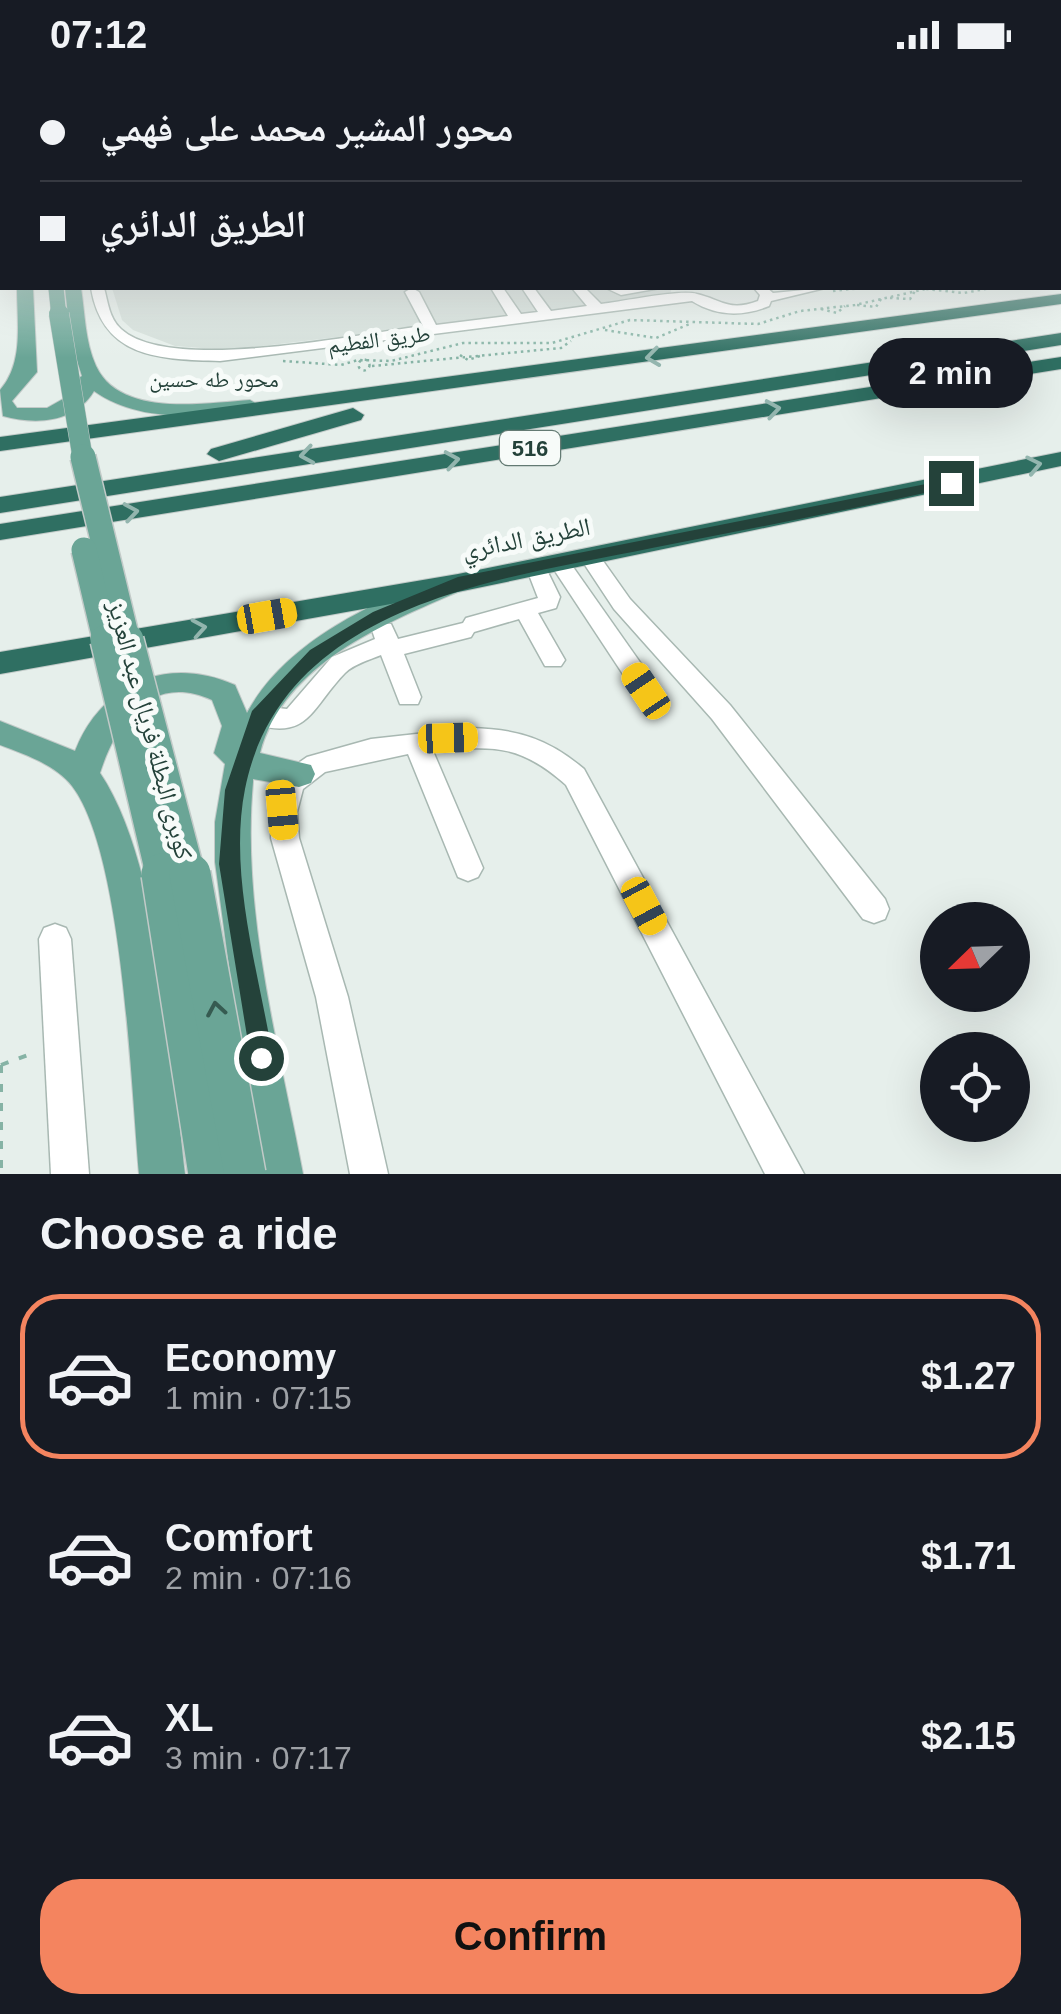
<!DOCTYPE html>
<html lang="en">
<head>
<meta charset="utf-8">
<style>
	body { margin:0; font-family:Arial,"Noto Naskh Arabic",sans-serif; background:#20242c; color:#f1f3f6; height:100vh; display:flex; flex-direction:column; font-size:38px; white-space:nowrap }
	* { box-sizing:border-box; margin:0 }
	p { font-size:32px; color:#9ea1a6 }
	.icon { flex:none; width:55px; height:55px; fill:none; stroke:currentColor; stroke-width:2; stroke-linecap:round; stroke-linejoin:round }
	.map { position:relative; height:1104px; overflow:hidden }
	.drawer { display:flex; flex-direction:column; background:#171b24; flex:1 }
	.drawer>* { flex:none }
	.guide { position:absolute; left:0px; top:0px; width:1062px; height:220px; box-shadow:0 10px 40px #0002; display:grid; align-content:center; height:220px; padding:0 40px; background:#171b24 }
	.needle { width:65px; rotate:247deg }
	.buttons { position:absolute; left:920px; top:832px; display:grid; gap:20px }
	.buttons a { display:grid; place-items:center; width:110px; height:110px; border-radius:50%; background:#171b24; box-shadow:0 10px 40px #0002; font-size:50px }
	.end { position:absolute; width:45px; height:45px; margin:-22px; border:12px solid #24423a; background:#fff; box-shadow:0 0 0 5px #fff }
	.from { border-radius:50% }
	.bubble { position:absolute; height:70px; border-radius:35px; background:#171b24; box-shadow:0 10px 40px #0002; font-size:32px; font-weight:800; line-height:70px; text-align:center }
	.car { position:absolute; width:30px; height:60px; margin:-30px -15px; border-radius:12px; box-shadow:0 0 8px 2px #0007; background:linear-gradient(#f5c518 24%,#345 0 40%,#f5c518 0 76%,#345 0 86%,#f5c518 0) }
	.guide b { display:flex; align-items:center; gap:35px; height:95px; font-size:38px }
	.guide b+b { border-top:2px solid #363941 }
	.guide i { width:25px; height:25px; background:#f1f3f6 }
	ul { padding:0; list-style:none }
	li { display:flex; align-items:center; gap:30px; height:165px; margin:0 20px 15px; padding:0 20px; border:5px solid transparent; border-radius:40px }
	li div { flex:1 }
	li b { display:block; font-size:38px }
	li em { font-style:normal; font-weight:800 }
	li.selected { border-color:#f4845f }
	li>.icon { width:90px; height:90px; stroke-width:1.5 }
	h2 { padding:0 40px; font-size:45px; line-height:120px }
	.action { display:flex; gap:20px; margin-top:auto; padding:20px 40px }
	.action a { flex:1; height:115px; border-radius:40px; background:#f4845f; color:#111; font-size:40px; font-weight:800; line-height:115px; text-align:center }
	.status { display:flex; justify-content:space-between; align-items:center; height:70px; padding:0 50px; background:#171b24; direction:ltr }
	.status svg { height:28px; fill:currentColor }
	.map>svg:first-child { display:block }
</style>
</head>
<body>
<div class="status"><b>07:12</b><svg viewBox="0 0 49 12"><path d="M0 12V9h3v3zM5 12V6h3v6zM10 12V3h3v9zM15 12V0h3v12zM26 1h20v11H26zM47 4h2v5h-2z"/></svg></div>
<div class="map">
<svg width="1061" height="1104" viewBox="0 0 1061 1104">
	<rect width="100%" height="100%" fill="#e6efeb"/>
	<path fill="#d4dfda" d="M112 218H672L670 224 616 234 228 280 175 276 133 260 122 250Z"/>
	<g fill="none" stroke-linecap="round" stroke-linejoin="round">
		<defs>
			<g id="minor">
				<path d="M1060 160 1061 161V169L1060 168Z"/>
				<path d="M0 208 2 209V217L0 216Z"/>
				<path d="M91 218H104C108 232 109 248 121 259 170 304 357 264 423 256L405 222 412 218 419 222 436 255 508 246 491 218H503L521 244 538 242 522 218H534L551 241 587 236 572 218H585L601 234C621 232 680 219 697 224 722 230 729 242 758 231L760 225 754 218H767L773 223 825 218 771 231 769 236C742 247 716 246 692 231L220 291C160 289 103 289 91 218Z"/>
				<path d="M606 218H660L621 225Z"/>
				<path d="M589 479 596 481 630 529 730 635 885 829 889 839 885 849 874 853 863 849 712 649 614 539 579 486Z"/>
				<path d="M559 485 566 487 656 615 659 621 656 627H638L549 492Z"/>
				<path d="M536 490 543 492 560 527 556 538 538 543 565 590 561 596H545L519 549 474 562 471 567 404 584 421 627 418 634H400L381 585C369 590 354 594 345 603 310 639 309 672 250 653L246 646 250 639 259 636 287 639 332 587 375 569 372 560 375 554H391L398 569 463 553 466 548 538 528 526 497Z"/>
				<path d="M471 658C517 659 549 669 584 699L804 1104H765L566 715C519 673 492 676 433 681L483 798 478 807 468 811 458 807 408 684 325 702 303 719 297 742 299 768 348 927 388 1104H350L316 927 271 768 272 726 284 703 307 687 371 669Z"/>
				<path d="M55 854 66 858 71 869 89 1104H51L39 869 44 858Z"/>
			</g>
			<g id="major">
				<path d="M17 218H33L37 302 12 331 17 338H47L70 325 73 312 82 306 71 272 65 218H81C85 243 85 272 96 296 120 348 205 333 250 330L260 336 250 342C197 346 139 353 94 321 75 353 36 355 3 346L0 320C24 293 17 254 17 218Z"/>
				<path d="M451 506 464 515 460 521C384 554 283 594 260 683L311 695 315 704 311 713 299 717 253 709V712C241 842 279 977 303 1104H257L215 792V752L225 694 214 683 222 656 212 630C151 602 116 653 100 703 161 793 172 994 185 1104H139C131 1016 123 782 72 716 56 695 24 684 0 675V651L75 681C102 613 167 585 235 615L247 643C284 573 377 527 451 506Z"/>
			</g>
			<g id="highway">
				<rect x="1060" y="191" width="1" height="10"/>
				<path d="M1061 224V234L0 381V367Z"/>
				<path d="M1061 263V275L0 443V427Z"/>
				<path d="M1061 287V299L0 470V454Z"/>
				<path d="M353 338 364 345 361 350 219 391 207 384 211 379Z"/>
				<path d="M1061 382V396L458 522 0 604V582L458 504Z"/>
			</g>
		</defs>
		<use href="#minor" stroke="#a8b8b2" stroke-width="3"/>
		<use href="#major" stroke="#c2cac8" stroke-width="2"/>
		<use href="#highway" stroke="#c2cac8" stroke-width="2"/>
		<g stroke="#86b3a5" stroke-width="2.5" stroke-dasharray="2.5 4" stroke-linecap="butt">
			<path d="M877 218H891"/>
			<path d="M958 218H976"/>
			<path d="M926 219 964 223 990 218"/>
			<path d="M833 221 861 218"/>
			<path d="M890 228 910 229 915 221"/>
			<path d="M857 235 876 237 881 229"/>
			<path d="M821 239 837 243 845 236"/>
			<path d="M605 260 656 268 692 253"/>
			<path d="M460 285 468 290 480 286"/>
			<circle cx="364" cy="295" r="5.5"/>
			<path d="M283 291 341 295 358 290 391 291 463 273H552L630 250 758 254 800 241 855 235 930 218"/>
			<path d="M372 296 561 278 571 271"/>
		</g>
		<g stroke="#86b3a5" stroke-width="4" stroke-dasharray="8 11" stroke-linecap="butt">
			<path d="M1 995 36 982"/>
			<path d="M1 995V1104"/>
		</g>
		<use href="#minor" fill="#fff" fill-rule="evenodd"/>
		<use href="#major" fill="#6aa596" fill-rule="evenodd"/>
		<use href="#highway" fill="#2f6f62" fill-rule="evenodd"/>
		<defs>
			<path id="major-bridge-far4" d="M56 218 59 247"/>
			<path id="major-bridge-far3" d="M59 244 83 390"/>
			<g id="major-bridge-far2">
				<path d="M83 387 128 573"/>
				<path d="M84 480 106 573"/>
			</g>
			<g id="major-bridge-far1">
				<path d="M106 570 162 807"/>
				<path d="M128 570 190 807"/>
			</g>
			<g id="major-bridge">
				<path d="M162 804 209 1104"/>
				<path d="M190 804 245 1104"/>
			</g>
		</defs>
		<use href="#major-bridge-far4" stroke="#c2cac8" stroke-width="16" stroke-linecap="butt"/>
		<use href="#major-bridge-far3" stroke="#c2cac8" stroke-width="21" stroke-linecap="butt"/>
		<use href="#major-bridge-far2" stroke="#c2cac8" stroke-width="28" stroke-linecap="butt"/>
		<use href="#major-bridge-far1" stroke="#c2cac8" stroke-width="34" stroke-linecap="butt"/>
		<use href="#major-bridge" stroke="#c2cac8" stroke-width="44" stroke-linecap="butt"/>
		<use href="#major-bridge-far4" stroke="#6aa596" stroke-width="15"/>
		<use href="#major-bridge-far3" stroke="#6aa596" stroke-width="20"/>
		<use href="#major-bridge-far2" stroke="#6aa596" stroke-width="25"/>
		<use href="#major-bridge-far1" stroke="#6aa596" stroke-width="31"/>
		<use href="#major-bridge" stroke="#6aa596" stroke-width="41"/>
	</g>
	<defs><path id="oneway-chevron" d="M-2-3.5L2.5 0L-2 3.5" fill="none" stroke-width="1.6" stroke-linecap="round" stroke-linejoin="round" transform="scale(2.5)"/></defs>
	<g stroke="#93b5ae">
		<use href="#oneway-chevron" transform="translate(653 287) rotate(172)"/>
		<use href="#oneway-chevron" transform="translate(773 339) rotate(-9)"/>
		<use href="#oneway-chevron" transform="translate(307 385) rotate(171)"/>
		<use href="#oneway-chevron" transform="translate(452 390) rotate(-9)"/>
		<use href="#oneway-chevron" transform="translate(1034 395) rotate(-12)"/>
		<use href="#oneway-chevron" transform="translate(131 442) rotate(-9)"/>
		<use href="#oneway-chevron" transform="translate(199 558) rotate(-10)"/>
	</g>
	<use stroke="#365b51" href="#oneway-chevron" transform="translate(216 939) rotate(-100)"/>
	<linearGradient id="sky" x2="0" y2="1"><stop stop-color="#84bce0"/><stop offset="0.47" stop-color="#f4f8f6"/><stop offset="1" stop-color="#f4f8f6" stop-opacity="0"/></linearGradient>
	<rect width="1061" height="288" fill="url(#sky)"/>
	<path fill="#24423a" d="M951 409 956 416C855 439 753 458 652 478 500 509 282 534 245 719 228 805 259 903 273 988L270 997 261 1000 252 997 219 794 225 720 252 641 310 580 373 542 458 507Z"/>
	<g text-anchor="middle" stroke-width="10" stroke-linejoin="round" paint-order="stroke">
		<g font-size="22" fill="#24423a" stroke="#f7fbf9">
			<text transform="translate(379 269) rotate(-7)" y="8">طريق الفطيم</text>
			<text x="214" y="317">محور طه حسين</text>
		</g>
		<rect fill="#f7fbf9" stroke="#637a73" stroke-width="2.5" x="500" y="361" width="60" height="34" rx="8"/>
		<g font-size="22" font-weight="bold" fill="#24423a">
			<text x="530" y="386">516</text>
		</g>
		<g font-size="25" fill="#24423a" stroke="#f7fbf9">
			<text transform="translate(526 468) rotate(-11)" y="9">الطريق الدائري</text>
			<text transform="translate(151 660) rotate(75)" y="9">كوبرى البطلة فريال عبد العزيز</text>
		</g>
	</g>
</svg>
<div class="buttons">
<a><svg class="needle" viewBox="-14 -14 28 28"><path d="M0-13l5 13h-10z" fill="#e53935"/><path d="M0 13l5-13h-10z" fill="#9ea1a6"/></svg></a>
<a><svg class="icon" aria-label="locate" viewBox="0 0 24 24"><circle cx="12" cy="12" r="6"/><path d="M12 2v4M12 18v4M2 12h4M18 12h4"/></svg></a>
</div>
<i class="end from" style="left:261px;top:988px"></i>
<i class="end" style="left:951px;top:413px"></i>
<div class="bubble" style="left:868px;top:268px;width:165px">2 min</div>
<i class="car" style="left:267px;top:546px;rotate:80deg"></i>
<i class="car" style="left:646px;top:621px;rotate:326deg"></i>
<i class="car" style="left:448px;top:668px;rotate:88deg"></i>
<i class="car" style="left:282px;top:740px;rotate:175deg"></i>
<i class="car" style="left:644px;top:836px;rotate:152deg"></i>
<div class="guide">
<b><i class="from"></i>محور المشير محمد على فهمي</b>
<b><i></i>الطريق الدائري</b>
</div>
</div>
<section class="drawer">
<h2>Choose a ride</h2>
<ul>
<li class="selected"><svg class="icon" aria-label="car" viewBox="0 0 24 24"><path d="M5 17H2v-5l4-1 3-4h7l3 4 3 1v5h-3M9 17h6M6 11h13"/><circle cx="7" cy="17" r="2"/><circle cx="17" cy="17" r="2"/></svg><div><b>Economy</b><p>1 min · 07:15</p></div><em>$1.27</em></li>
<li><svg class="icon" aria-label="car" viewBox="0 0 24 24"><path d="M5 17H2v-5l4-1 3-4h7l3 4 3 1v5h-3M9 17h6M6 11h13"/><circle cx="7" cy="17" r="2"/><circle cx="17" cy="17" r="2"/></svg><div><b>Comfort</b><p>2 min · 07:16</p></div><em>$1.71</em></li>
<li><svg class="icon" aria-label="car" viewBox="0 0 24 24"><path d="M5 17H2v-5l4-1 3-4h7l3 4 3 1v5h-3M9 17h6M6 11h13"/><circle cx="7" cy="17" r="2"/><circle cx="17" cy="17" r="2"/></svg><div><b>XL</b><p>3 min · 07:17</p></div><em>$2.15</em></li>
</ul>
<div class="action"><a>Confirm</a></div>
</section>
</body>
</html>
